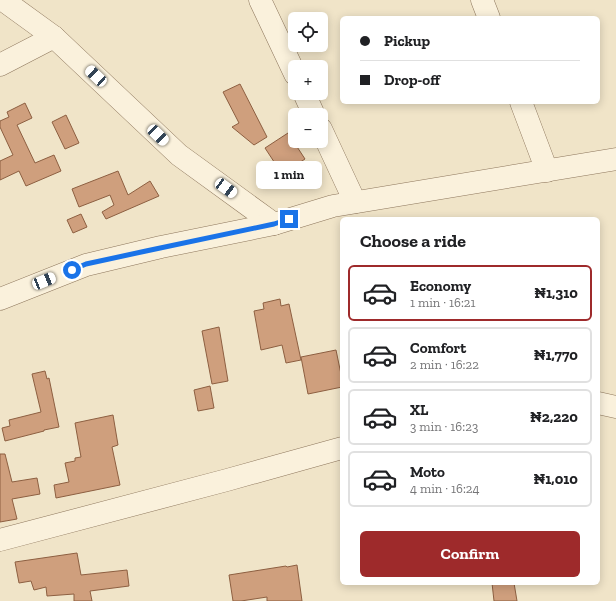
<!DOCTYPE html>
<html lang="en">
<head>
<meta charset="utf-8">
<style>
	body { margin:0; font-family:"Zilla Slab",serif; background:#f6f6f6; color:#202124; height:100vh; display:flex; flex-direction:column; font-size:15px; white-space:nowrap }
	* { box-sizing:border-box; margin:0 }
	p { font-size:13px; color:#757577 }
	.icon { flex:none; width:22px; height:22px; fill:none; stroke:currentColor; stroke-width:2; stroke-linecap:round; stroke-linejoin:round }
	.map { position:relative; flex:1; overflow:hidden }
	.side { position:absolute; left:340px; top:217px; width:260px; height:368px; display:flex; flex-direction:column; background:#fff; border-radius:6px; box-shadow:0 2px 10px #0003 }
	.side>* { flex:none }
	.hud { position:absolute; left:340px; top:16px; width:260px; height:88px; border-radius:6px; box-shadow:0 2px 10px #0003; display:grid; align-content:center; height:88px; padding:0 20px; background:#fff }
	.controls { position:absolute; left:288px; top:12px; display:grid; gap:8px }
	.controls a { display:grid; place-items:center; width:40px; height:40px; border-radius:6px; background:#fff; box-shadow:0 2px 10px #0003; font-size:20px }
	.end { position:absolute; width:18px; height:18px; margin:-9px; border:5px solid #1a73e8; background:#fff; box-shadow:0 0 0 2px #fff }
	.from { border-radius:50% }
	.bubble { position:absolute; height:28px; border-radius:6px; background:#fff; box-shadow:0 2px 10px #0003; font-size:13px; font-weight:700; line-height:28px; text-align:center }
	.car { position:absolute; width:12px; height:24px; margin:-12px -6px; border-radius:5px; box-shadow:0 0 3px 1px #0007; background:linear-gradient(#fff 24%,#345 0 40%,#fff 0 76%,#345 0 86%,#fff 0) }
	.hud b { display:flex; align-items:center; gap:14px; height:38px; font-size:15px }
	.hud b+b { border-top:1px solid #e0e0e0 }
	.hud i { width:10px; height:10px; background:#202124 }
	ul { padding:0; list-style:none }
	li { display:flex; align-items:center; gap:12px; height:56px; margin:0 8px 6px; padding:0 12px; border:2px solid #e0e0e0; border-radius:6px }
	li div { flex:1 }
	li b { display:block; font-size:15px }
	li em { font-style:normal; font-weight:700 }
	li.selected { border-color:#9e2a2b }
	li>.icon { width:36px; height:36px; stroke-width:1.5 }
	h2 { padding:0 20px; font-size:18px; line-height:48px }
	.button { display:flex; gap:8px; margin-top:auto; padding:8px 20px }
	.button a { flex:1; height:46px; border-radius:6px; background:#9e2a2b; color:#fff; font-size:16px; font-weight:700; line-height:46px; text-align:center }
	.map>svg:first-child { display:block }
</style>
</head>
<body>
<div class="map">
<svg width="616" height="601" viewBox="0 0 616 601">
	<rect width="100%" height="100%" fill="#f0e4c8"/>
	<g fill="#cf9f7d" stroke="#8d5f41">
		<path d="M240 84 267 137 254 145 232 127 239 123 223 92Z"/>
		<path d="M25 103 32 118 17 125 35 163 54 155 61 171 26 186 19 171 0 180V161L13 155 0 127V121L9 117 7 112Z"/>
		<path d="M66 115 79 143 65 149 52 122Z"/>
		<path d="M288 133 305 159 282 174 265 148Z"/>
		<path d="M118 171 128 195 150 181 159 196 106 219 102 212 114 205 110 195 79 207 72 189Z"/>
		<path d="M81 214 87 227 73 233 67 220Z"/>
		<path d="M280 299 281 306 289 304 301 360 286 363 282 345 261 350 254 311 264 309 263 303Z"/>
		<path d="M219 327 228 381 212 384 202 331Z"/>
		<path d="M336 350 342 379V387L308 394 301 357Z"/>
		<path d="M45 371 47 379 49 378 59 427 44 430V431L5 441 2 428 10 426 9 420 41 412 32 374Z"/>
		<path d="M210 386 214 408 198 411 194 390Z"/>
		<path d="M113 415 118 445 112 447 120 485 56 498 54 485 69 482 65 463 75 461V458L81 457 75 423Z"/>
		<path d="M0 454H5L12 482 37 478 40 494 12 499 17 519 0 522Z"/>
		<path d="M77 553 81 575 127 570 129 586 90 591 92 601H74V594L47 596 46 587 34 590 31 581 19 583 15 562Z"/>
		<path d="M297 565 302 601H267V597L241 601H233L229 575 286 566 287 567Z"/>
		<path d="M492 583H514L517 601H494Z"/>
	</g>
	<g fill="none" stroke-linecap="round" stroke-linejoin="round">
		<defs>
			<g id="minor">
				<path d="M3 0 54 37 179 155 274 224"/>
				<path d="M260 0 295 74"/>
				<path d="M482 0 489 18"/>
				<path d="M0 65 54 37"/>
				<path d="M304 93 314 115"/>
				<path d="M521 102 547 171"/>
				<path d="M321 129 355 202"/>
				<path d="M0 299 86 265 161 247 274 224 333 206 616 159"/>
				<path d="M598 403 616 407"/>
				<path d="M0 540 227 480 342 448"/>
			</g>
		</defs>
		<use href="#minor" stroke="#8d765c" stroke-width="23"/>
		<use href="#minor" stroke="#faf1dc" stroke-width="22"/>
	</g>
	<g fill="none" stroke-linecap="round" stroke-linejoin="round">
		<path stroke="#1a73e8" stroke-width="5" d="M72 270 86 264 146 251 274 224 289 219"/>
	</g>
</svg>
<div class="controls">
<a><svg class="icon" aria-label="locate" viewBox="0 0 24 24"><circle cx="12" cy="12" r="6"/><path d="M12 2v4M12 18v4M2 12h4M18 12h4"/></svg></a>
<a>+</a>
<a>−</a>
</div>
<i class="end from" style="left:72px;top:270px"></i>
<i class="end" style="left:289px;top:219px"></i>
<div class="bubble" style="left:256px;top:161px;width:66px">1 min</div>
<i class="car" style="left:96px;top:76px;rotate:313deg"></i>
<i class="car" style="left:158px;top:135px;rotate:134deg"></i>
<i class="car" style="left:226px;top:188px;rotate:126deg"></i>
<i class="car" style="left:44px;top:281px;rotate:68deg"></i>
<div class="hud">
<b><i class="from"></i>Pickup</b>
<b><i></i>Drop-off</b>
</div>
<section class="side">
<h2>Choose a ride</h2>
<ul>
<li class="selected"><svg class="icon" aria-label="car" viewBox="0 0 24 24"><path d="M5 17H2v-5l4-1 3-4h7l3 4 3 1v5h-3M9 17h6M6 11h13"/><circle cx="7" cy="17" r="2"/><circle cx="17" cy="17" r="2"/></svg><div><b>Economy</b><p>1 min · 16:21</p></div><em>₦1,310</em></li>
<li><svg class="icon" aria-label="car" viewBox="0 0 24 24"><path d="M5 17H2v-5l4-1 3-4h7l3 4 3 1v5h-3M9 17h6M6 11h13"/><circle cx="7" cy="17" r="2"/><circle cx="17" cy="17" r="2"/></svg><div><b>Comfort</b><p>2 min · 16:22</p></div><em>₦1,770</em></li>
<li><svg class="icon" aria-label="car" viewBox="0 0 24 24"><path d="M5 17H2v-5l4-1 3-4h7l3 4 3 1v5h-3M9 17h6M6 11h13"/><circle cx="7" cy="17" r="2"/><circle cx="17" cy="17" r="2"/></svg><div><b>XL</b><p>3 min · 16:23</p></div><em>₦2,220</em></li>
<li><svg class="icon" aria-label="car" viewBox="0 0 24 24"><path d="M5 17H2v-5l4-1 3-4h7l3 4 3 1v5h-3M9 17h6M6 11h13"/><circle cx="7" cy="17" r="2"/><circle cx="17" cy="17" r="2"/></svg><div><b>Moto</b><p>4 min · 16:24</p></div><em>₦1,010</em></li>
</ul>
<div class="button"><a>Confirm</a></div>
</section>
</div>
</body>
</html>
